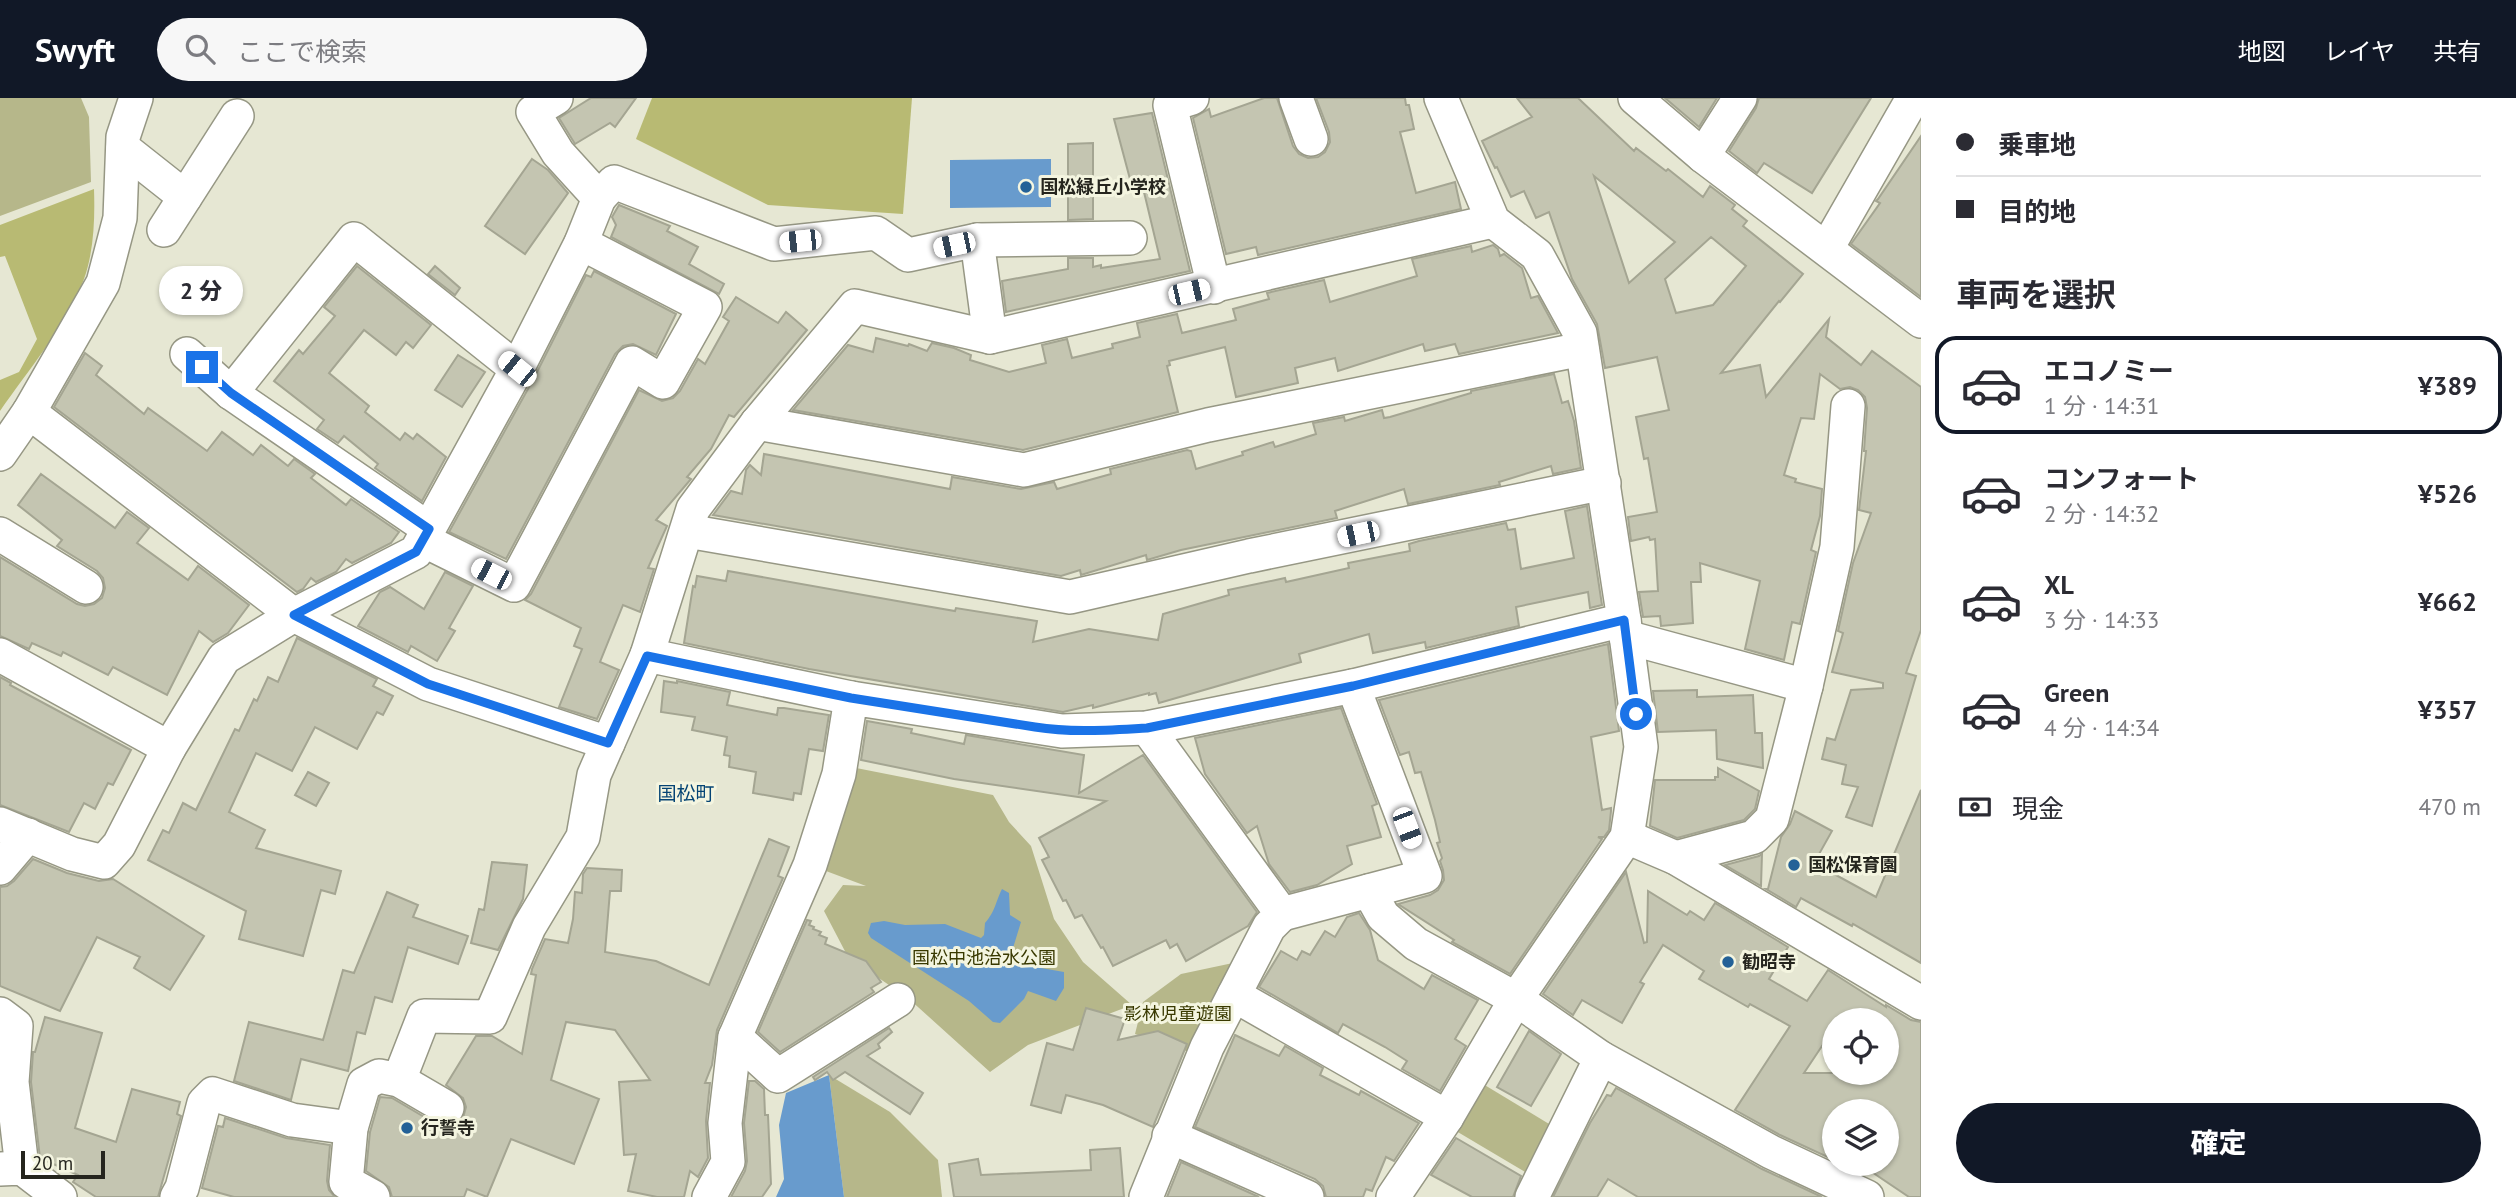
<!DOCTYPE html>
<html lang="ja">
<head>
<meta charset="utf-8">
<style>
	body { margin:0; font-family:"PT Sans","Noto Sans JP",sans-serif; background:#f7f7f7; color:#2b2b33; height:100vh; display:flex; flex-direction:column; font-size:26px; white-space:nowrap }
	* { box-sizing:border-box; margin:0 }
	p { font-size:23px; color:#7c7c81 }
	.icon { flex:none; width:38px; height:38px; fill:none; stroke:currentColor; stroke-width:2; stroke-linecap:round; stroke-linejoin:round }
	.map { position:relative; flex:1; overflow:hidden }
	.panel { display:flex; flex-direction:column; background:#fff; width:595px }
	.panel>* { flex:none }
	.hud { display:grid; align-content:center; height:154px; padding:0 35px; background:#fff }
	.buttons { position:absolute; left:1822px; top:910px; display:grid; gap:14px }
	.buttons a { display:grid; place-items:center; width:77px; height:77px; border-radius:50%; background:#fff; box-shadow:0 2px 5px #0004; font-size:35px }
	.scale { position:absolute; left:21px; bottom:18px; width:84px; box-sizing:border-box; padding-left:7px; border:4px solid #25251e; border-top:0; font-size:19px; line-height:24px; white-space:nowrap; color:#25251e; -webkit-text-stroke:5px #f4f5e0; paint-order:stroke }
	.end { position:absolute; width:32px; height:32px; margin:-16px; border:9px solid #1a73e8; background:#fff; box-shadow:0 0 0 4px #fff }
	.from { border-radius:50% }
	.bubble { position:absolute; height:49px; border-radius:24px; background:#fff; box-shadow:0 2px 5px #0004; font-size:23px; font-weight:800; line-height:49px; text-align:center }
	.car { position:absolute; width:21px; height:42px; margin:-21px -10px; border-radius:9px; box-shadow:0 0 5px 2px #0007; background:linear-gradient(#fff 24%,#345 0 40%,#fff 0 76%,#345 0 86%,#fff 0) }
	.hud b { display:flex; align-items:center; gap:24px; height:66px; font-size:26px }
	.hud b+b { border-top:2px solid #e1e1e2 }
	.hud i { width:18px; height:18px; background:#2b2b33 }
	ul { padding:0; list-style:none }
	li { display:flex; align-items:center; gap:21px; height:98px; margin:0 14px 10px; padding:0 21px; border:4px solid transparent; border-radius:21px }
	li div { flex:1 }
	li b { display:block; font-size:26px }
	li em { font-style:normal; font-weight:800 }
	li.active { border-color:#111827 }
	li>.icon { width:63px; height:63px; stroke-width:1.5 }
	h2 { padding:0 35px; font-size:32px; line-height:84px }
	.pay { display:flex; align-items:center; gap:18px; height:77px; padding:0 35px; font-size:26px }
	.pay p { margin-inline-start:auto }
	.button { display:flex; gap:14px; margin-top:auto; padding:14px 35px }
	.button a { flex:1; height:80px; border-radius:42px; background:#111827; color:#fff; font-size:28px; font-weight:800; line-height:80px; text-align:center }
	header { display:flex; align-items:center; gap:42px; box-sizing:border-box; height:98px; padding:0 35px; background:#111827; color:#fff }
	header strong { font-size:33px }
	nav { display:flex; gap:38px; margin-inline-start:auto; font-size:24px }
	.search { width:490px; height:63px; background:#f7f7f7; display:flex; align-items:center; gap:18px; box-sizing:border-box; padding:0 24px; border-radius:38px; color:#7c7c81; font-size:26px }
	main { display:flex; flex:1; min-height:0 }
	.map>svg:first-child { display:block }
</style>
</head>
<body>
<header>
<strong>Swyft</strong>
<div class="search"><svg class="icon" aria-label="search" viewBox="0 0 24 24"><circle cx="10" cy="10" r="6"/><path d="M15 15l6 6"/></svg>ここで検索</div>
<nav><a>地図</a><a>レイヤ</a><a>共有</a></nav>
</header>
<main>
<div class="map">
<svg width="1921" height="1099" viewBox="0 0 1921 1099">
	<rect width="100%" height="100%" fill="#e6e7d3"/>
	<g fill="#b6b78a">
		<path d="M0 0H81L89 19 91 84 0 118Z"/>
		<path d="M841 667 993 697 1009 724 1031 748 1054 821 1083 864 1132 907 1028 947 990 974 908 900 848 859 824 813 843 787 866 788 810 767Z"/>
		<path d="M1233 865 1195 956 1135 936 1143 904 1181 876Z"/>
		<path d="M829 977 890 1014 938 1062 942 1099H844Z"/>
		<path d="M1478 983 1559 1032 1532 1078 1451 1030Z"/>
	</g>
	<g fill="#b8ba73">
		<path d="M652 0H912L903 116 768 107 636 41Z"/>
		<path d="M94 91C95 120 94 153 84 181 68 225 27 274 0 313V282L19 274 37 241 5 158 0 159V127Z"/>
	</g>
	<g fill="#689bcd">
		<path d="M1051 61V109L950 110V62Z"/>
		<path d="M1002 791 1009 795 1010 817 1021 824 1013 850 1024 867 1064 874V890L1056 903 1028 893 1024 901 1000 925 993 924 969 903 871 840 868 835 871 825 884 823 905 827 945 826 981 840 984 837 985 825C996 812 995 805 1002 791Z"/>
		<path d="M829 977 844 1099H776L784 1081 779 1027 786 995Z"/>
	</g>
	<g fill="#c4c5b1" stroke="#a4a592" stroke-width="2" fill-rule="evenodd">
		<path d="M591 0H636L615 29 610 25 575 46 559 20Z"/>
		<path d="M1264 0H1277L1293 48 1299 56 1308 60 1318 59 1325 54 1330 44 1329 34 1316 0H1405L1406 7H1409L1414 31 1400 34 1416 95 1455 84 1461 111 1258 157 1256 149 1226 156 1193 20 1209 11 1211 19Z"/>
		<path d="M1517 0H1578L1634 53 1636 50 1666 73 1668 71 1703 99 1710 88 1735 107 1732 111 1747 123 1743 128 1803 176 1780 204 1779 203 1721 275 1760 267 1766 299 1829 221 1826 239 1861 267 1872 253 1921 289V532L1906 575 1916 578 1872 728 1846 719 1858 689 1842 686 1846 667 1822 661 1827 640 1835 642 1851 592 1883 590V585L1832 574 1843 535 1838 533 1853 465 1871 415 1859 412 1866 353H1864L1867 310 1865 299 1858 292 1850 289 1840 291 1820 276 1814 321 1801 320 1784 377 1796 381 1795 384 1822 391 1820 418 1811 452 1816 454 1800 526 1792 524 1784 562 1745 551 1760 483 1700 465 1701 484H1691L1693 525 1661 528 1660 518 1643 519 1639 494 1658 493 1655 441 1650 442 1649 439 1631 443 1628 419 1657 414 1648 360 1644 361 1636 319 1669 312 1657 259 1605 270 1597 226 1572 181 1549 114 1536 120 1524 93 1511 99 1497 69 1495 70 1482 43 1532 19ZM1594 78 1675 144 1629 185ZM1711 139 1746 168 1713 207 1676 215 1665 181Z"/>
		<path d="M1665 0H1717L1699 29Z"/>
		<path d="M1759 0H1871L1812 95 1764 65 1757 75 1729 53 1756 10Z"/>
		<path d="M1152 15 1190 173 1006 214 1002 183 1068 171V160H1093V169L1101 167V170L1160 161 1144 94 1134 96 1114 21Z"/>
		<path d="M1921 38V199L1851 146 1880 105 1876 103 1878 101Z"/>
		<path d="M1093 45V121L1068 122V46Z"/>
		<path d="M532 61 548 72 568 95 525 156 485 128Z"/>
		<path d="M619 107 670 128 667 133 698 149 689 166 724 186 719 196 611 139 616 127 612 119Z"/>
		<path d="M1493 147 1498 151 1500 158 1504 156 1522 170 1531 200 1538 198 1558 235 1459 256 1455 246 1425 253 1423 246 1338 273 1335 260 1295 270 1298 285 1236 299 1225 249 1169 263 1170 267 1167 268 1178 314 1023 352 793 312 848 247 873 254 876 240 908 248 909 246 927 253 932 245 954 250 971 257 970 262 1009 274 1046 265 1042 247 1067 241 1072 260 1113 250 1112 246 1140 239 1137 225 1177 216 1182 235 1236 222 1233 211 1269 201 1267 195 1324 182 1330 204 1417 178 1412 161 1471 148 1472 154Z"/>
		<path d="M357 168 431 227 413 250 406 244 396 257 364 232 329 275 369 308 365 314 400 342 405 335 413 341 417 336 446 359 422 403 375 370 378 366 344 338 338 345 317 331 324 322 274 283 299 252 303 256 335 218 324 209Z"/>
		<path d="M435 168 460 190 455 197 428 176Z"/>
		<path d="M594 173 676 216 656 257 633 246 623 248 615 256 506 461 449 434 534 280 586 177 591 179Z"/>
		<path d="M736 199 778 225 786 214 807 232 734 319 729 317 711 351 687 379 691 381 656 422 667 428 648 470 654 471 640 514 623 507 600 564 619 572 597 621 559 609 582 551 574 548 581 530 525 502 531 496 639 292 662 303 673 300 680 293 698 261 705 266 729 223 723 219Z"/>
		<path d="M85 255 102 268 96 277 144 316 148 310 207 353 222 334 253 357 261 347 288 368 294 361 315 376 311 380 346 407 351 401 399 434 391 445 352 465 346 461 336 474 316 484 311 480 303 491 297 494 54 309Z"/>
		<path d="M458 257 485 274 462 309 435 292Z"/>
		<path d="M1554 276 1562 305 1568 303 1574 323 1581 370 1553 376 1551 368 1499 384 1500 387 1408 406 1404 391 1335 413 1337 420 1181 452 1147 462 1146 457 1081 477 1080 472 1061 478 713 417 731 393 742 396 746 372 750 367 761 377 764 356 950 391 952 379 1021 391 1054 384 1057 391 1111 376 1110 371 1187 352 1191 353 1196 371 1243 357 1242 354 1273 344 1275 349 1316 336 1313 325 1344 319 1345 323 1382 312 1384 320 1390 319 1471 295V293Z"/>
		<path d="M41 376 115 430 127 414 149 430 137 445 188 482 198 468 249 507 228 535 213 544 199 533 167 597 113 569 108 577 63 554 61 558 32 545 29 551 0 538V459L77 506 85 508 94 506 102 500 105 490 103 480 97 473 57 448 62 442 18 407Z"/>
		<path d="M1587 408 1602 507 1590 510 1588 494 1516 509 1519 528 1426 550 1425 544 1373 555 1369 536 1299 556 1301 564 1159 605 1156 595 1149 597V595L1093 610V607L1063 614 809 571 684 545 693 488 695 489 697 478 726 483 728 473 914 506 955 513 956 510 1037 523 1033 544 1089 531 1158 542 1163 516 1229 497 1228 492 1285 480 1286 484 1349 470 1348 465 1410 453 1409 446 1419 443 1506 425 1508 432 1515 431 1521 471 1574 460 1565 413Z"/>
		<path d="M445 474 473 488 449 530 455 533 437 563 411 548 408 554 358 528 380 494 390 489 424 511Z"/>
		<path d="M297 540 377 581 373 588 393 598 383 617 377 614 357 651 315 629 292 673 256 655 229 714 265 732 256 750 341 773 335 796 321 792 303 858 239 841 246 813 148 762 163 732 169 735 183 705 196 712 235 631 239 633 254 601 257 603 268 579 278 584Z"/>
		<path d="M1608 546 1619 633 1591 639 1602 712 1611 710V713L1609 732 1604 739H1598L1602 741 1510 876 1452 844 1454 842 1398 806 1430 797 1438 792 1444 782 1443 772 1440 763 1442 760 1437 745 1440 744 1435 722 1421 674 1415 675 1409 654 1400 657 1379 602Z"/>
		<path d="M0 579 11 585 10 587 131 652 113 687 108 685 95 711 84 705 69 734 0 707Z"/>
		<path d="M664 583 677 585V583L730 594 727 607 777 617 778 610H784L829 617 823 653 809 651 801 696 794 695 793 702 753 695 756 674 729 669 730 658 724 657 727 639 692 632 695 619 661 614Z"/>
		<path d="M1697 592V599L1753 597 1755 635H1762L1763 670 1717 661 1716 632 1658 634 1653 593Z"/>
		<path d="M1341 610 1377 706 1372 708 1381 739 1347 748 1352 766 1317 787 1290 794 1269 766 1257 728 1247 735 1205 676 1195 640Z"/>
		<path d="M867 623 912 631 911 635 964 646 966 637 1084 657 1079 695 1143 657 1257 814 1248 828 1186 863 1177 846 1170 850 1166 842 1113 868 1103 849 1101 850 1082 817 1075 820 1066 802 1063 803 1042 762 1049 759 1039 740 1106 703 954 681 861 662Z"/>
		<path d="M1718 670 1759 693 1755 711 1744 722 1677 740 1650 728 1655 682H1715V679H1718Z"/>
		<path d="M308 674 329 685 316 708 295 697Z"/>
		<path d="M1921 692V865L1853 826 1852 828 1801 800 1796 809 1766 791H1768L1781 739 1790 726 1795 713 1832 733 1814 765 1876 799Z"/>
		<path d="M769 741 789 749 778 778 783 780 717 932 712 967 705 985H710L706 1023 708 1060 698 1079 690 1073 684 1099H657L628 1093 636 1056 624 1057 619 984 650 982 615 932 566 924 551 982 599 1001 574 1066 511 1041 487 1099 467 1091 464 1099H392L389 1089 366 1073 370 1034 380 999 392 1000 438 1027 446 1029 456 1027 463 1020 466 1009 463 1000 446 987 476 938H492L522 956 536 877 531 876 532 871 545 841 568 845 573 821 575 794 582 795 583 776 587 770 622 772 621 793H610L605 854 656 863 709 887Z"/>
		<path d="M1762 756 1761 788 1725 767 1759 758Z"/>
		<path d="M33 761 67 775 99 783 113 781 204 838 170 892 134 870 140 859 97 839 60 913 0 888V789L7 788 14 783Z"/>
		<path d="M492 764 527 767 523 801 498 852 471 845 479 811 484 812Z"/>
		<path d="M1626 774 1644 845 1647 844 1648 793 1687 817 1690 813 1704 822 1715 805 1788 849 1769 881 1807 903 1828 872 1886 909V907L1911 922 1921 924V1099H1909L1860 1066H1886V1013H1834V1062L1780 1037 1735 1012 1790 928 1750 906 1748 909 1699 881 1704 873 1663 847 1640 884 1644 886 1622 925 1582 902 1573 917 1543 896ZM1845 915 1855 922H1886V975H1804L1834 930V922H1840Z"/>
		<path d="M387 794 418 807 413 819 468 838 458 866 408 849 392 904 375 899 365 936 357 934 348 973 301 961 291 1002 234 983 249 924 323 942 343 872 354 875Z"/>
		<path d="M1359 815 1370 832 1378 862 1424 891 1432 877 1478 902 1455 941 1466 948 1440 993 1402 971 1407 963 1385 949 1343 926 1338 935 1259 889 1281 853 1297 862 1302 853 1310 857 1325 833 1335 839 1347 819Z"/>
		<path d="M807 822 811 823 809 827 814 829 813 831 821 834 819 837 827 840 825 846 866 863 881 884 871 890 874 894 780 954 758 934Z"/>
		<path d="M1086 910 1125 921 1118 942 1158 933 1187 946 1153 1029 1103 1007 1066 997 1061 1015 1031 1007 1047 945 1073 952Z"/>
		<path d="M45 919 102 935 75 1030 116 1044 132 991 180 1004 177 1016 181 1018 158 1099H96L73 1084 78 1077 40 1060 31 984 33 954H35Z"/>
		<path d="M889 930 892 934 878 946 880 950 867 958 923 995 910 1016 845 974 833 982 827 974 815 982 813 979Z"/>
		<path d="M1529 933 1561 956 1531 1008 1497 989Z"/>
		<path d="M1235 937 1279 958 1285 948 1323 970 1320 977 1359 997 1361 993 1419 1025 1394 1063 1386 1059 1372 1093 1366 1091 1363 1099H1326L1323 1088 1315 1081 1195 1029Z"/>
		<path d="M749 983H755L764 991 765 1017H768L771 1086 762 1099H731L745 1073 747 1063 744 1025Z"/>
		<path d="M1616 990 1762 1071 1822 1099H1638L1608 1081 1597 1099H1553L1590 1025 1607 997 1611 998Z"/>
		<path d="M225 1020 286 1040 330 1047 327 1083 329 1092 335 1099H234L202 1090 218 1028 223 1029Z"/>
		<path d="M1456 1040 1521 1078 1513 1099H1472L1431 1077Z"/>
		<path d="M1120 1050 1124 1099H954L949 1066 978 1061 981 1077 1091 1072 1090 1052Z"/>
		<path d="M1181 1064 1259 1099H1167Z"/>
	</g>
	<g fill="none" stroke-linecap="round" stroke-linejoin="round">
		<defs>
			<g id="minor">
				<path d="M1192 0 1170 7 1214 189"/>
				<path d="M1296 0 1311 41"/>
				<path d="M1441 0 1493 123 1537 157 1580 235 1624 522"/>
				<path d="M1635 0 1703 58 1921 223"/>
				<path d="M123 50 185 99"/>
				<path d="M1703 58 1740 0"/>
				<path d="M599 100 614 84 774 146 876 135 908 157 977 142 1130 140"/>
				<path d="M164 132 237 18"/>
				<path d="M977 142 990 239"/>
				<path d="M1827 150 1913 0"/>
				<path d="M187 256 231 295 429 431"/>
				<path d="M231 295 354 141 517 271"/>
				<path d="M29 314 103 185 120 120 123 39 136 0"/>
				<path d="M757 325 1024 372 1208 327 1582 251"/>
				<path d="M0 356 29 314 294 517 416 454 517 271 581 145 599 100 558 55 533 14 556 0"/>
				<path d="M687 433 1070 499 1249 458 1604 385"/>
				<path d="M0 436 86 489"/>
				<path d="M423 442 514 487 632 265 663 284 705 209 581 145"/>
				<path d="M1626 539 1806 588"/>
				<path d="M0 557 169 650"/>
				<path d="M647 557 693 411 757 325 855 208 990 239 1493 123"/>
				<path d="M0 726 72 756 104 764 119 747 169 650 224 560 294 517 428 586 608 645 647 557 851 600"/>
				<path d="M1627 739 1676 760 1921 905"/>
				<path d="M1676 760 1754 739 1772 721 1806 588 1837 449 1848 308"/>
				<path d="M0 770 28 737"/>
				<path d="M1369 793 1383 818 1416 846 1516 901 1601 960 1771 1054 1867 1099"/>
				<path d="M1282 816 1425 778 1353 588"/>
				<path d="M1234 897 1447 1019"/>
				<path d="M0 916 16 928 12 984 22 1070"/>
				<path d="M735 939 778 978 898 902"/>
				<path d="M399 982 424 918 490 919 529 829 583 739 594 677 608 645"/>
				<path d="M1169 1038 1307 1099"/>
				<path d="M0 1071 22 1070 60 1099"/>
				<path d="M177 1099 182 1090 204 1005 213 996 292 1022 351 1030"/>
				<path d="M373 1099 346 1084 351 1030 364 986 379 978 399 982 447 1010"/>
				<path d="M709 1099 728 1064 725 1025 735 939 810 767 839 676 851 600 1062 633 1147 630 1353 588 1624 522 1641 649 1627 739 1516 901 1447 1019 1393 1099"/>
				<path d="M1146 1099 1207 949 1269 829 1282 816 1147 630"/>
				<path d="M1532 1099 1601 960"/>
			</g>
		</defs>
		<use href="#minor" stroke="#969784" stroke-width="36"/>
		<use href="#minor" stroke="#fff" stroke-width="33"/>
	</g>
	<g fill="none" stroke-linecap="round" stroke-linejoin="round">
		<path stroke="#1a73e8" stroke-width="9" d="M202 269 231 295 429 431 416 454 294 517 428 586 608 645 647 558 851 600 1035 629C1072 635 1109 632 1147 630L1353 588 1624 522 1636 616"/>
	</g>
	<g fill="#236197" stroke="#f4f5e0" stroke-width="2.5">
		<circle cx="1026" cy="89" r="7"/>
		<circle cx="1794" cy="767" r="7"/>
		<circle cx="1728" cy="864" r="7"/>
		<circle cx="407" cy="1030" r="7"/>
	</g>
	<g text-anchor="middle" stroke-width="6" stroke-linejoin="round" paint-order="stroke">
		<g font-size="18" font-weight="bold" fill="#25251e" stroke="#f4f5e0" text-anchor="start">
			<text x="1040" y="95">国松緑丘小学校</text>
			<text x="1808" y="773">国松保育園</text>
			<text x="1742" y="870">勧昭寺</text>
			<text x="421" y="1036">行誓寺</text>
		</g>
		<g font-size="18" fill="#393900" stroke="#f4f5e0">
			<text x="984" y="866">国松中池治水公園</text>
			<text x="1178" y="922">影林児童遊園</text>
		</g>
		<g font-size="19" fill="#054474" stroke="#f4f5e0">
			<text x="686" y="702">国松町</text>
		</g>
	</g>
</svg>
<div class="buttons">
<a><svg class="icon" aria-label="locate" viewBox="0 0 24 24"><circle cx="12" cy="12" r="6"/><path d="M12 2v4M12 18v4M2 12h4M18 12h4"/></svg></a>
<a><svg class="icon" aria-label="layers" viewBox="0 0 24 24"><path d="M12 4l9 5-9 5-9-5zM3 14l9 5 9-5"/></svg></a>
</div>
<div class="scale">20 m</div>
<i class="end from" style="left:1636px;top:616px"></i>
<i class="end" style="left:202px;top:269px"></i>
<div class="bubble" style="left:159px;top:168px;width:84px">2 分</div>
<i class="car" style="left:800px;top:143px;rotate:264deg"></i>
<i class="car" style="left:954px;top:147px;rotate:258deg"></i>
<i class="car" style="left:1189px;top:194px;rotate:77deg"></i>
<i class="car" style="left:517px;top:271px;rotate:309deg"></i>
<i class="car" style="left:1358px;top:436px;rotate:258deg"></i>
<i class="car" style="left:491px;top:476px;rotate:297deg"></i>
<i class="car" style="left:1407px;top:730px;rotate:159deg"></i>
</div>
<section class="panel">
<div class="hud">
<b><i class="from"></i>乗車地</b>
<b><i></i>目的地</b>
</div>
<h2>車両を選択</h2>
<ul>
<li class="active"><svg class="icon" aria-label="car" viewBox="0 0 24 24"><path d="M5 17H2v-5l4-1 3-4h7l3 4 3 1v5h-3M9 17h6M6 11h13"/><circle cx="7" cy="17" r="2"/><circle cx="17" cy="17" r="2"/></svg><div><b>エコノミー</b><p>1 分 · 14:31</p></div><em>¥389</em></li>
<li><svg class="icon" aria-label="car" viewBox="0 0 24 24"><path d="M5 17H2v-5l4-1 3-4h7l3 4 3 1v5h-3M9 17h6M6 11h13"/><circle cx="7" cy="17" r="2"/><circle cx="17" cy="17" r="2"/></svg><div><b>コンフォート</b><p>2 分 · 14:32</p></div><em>¥526</em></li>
<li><svg class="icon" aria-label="car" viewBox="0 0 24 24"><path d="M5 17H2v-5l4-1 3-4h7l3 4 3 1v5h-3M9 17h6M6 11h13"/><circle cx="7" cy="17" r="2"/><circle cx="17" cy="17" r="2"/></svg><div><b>XL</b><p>3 分 · 14:33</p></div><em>¥662</em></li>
<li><svg class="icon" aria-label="car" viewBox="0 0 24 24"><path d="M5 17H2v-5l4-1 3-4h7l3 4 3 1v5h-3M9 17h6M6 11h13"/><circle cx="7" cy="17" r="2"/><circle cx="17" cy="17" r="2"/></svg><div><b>Green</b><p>4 分 · 14:34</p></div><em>¥357</em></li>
</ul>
<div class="pay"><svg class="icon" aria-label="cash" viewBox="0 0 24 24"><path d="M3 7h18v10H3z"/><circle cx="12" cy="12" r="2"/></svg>現金<p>470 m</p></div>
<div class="button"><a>確定</a></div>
</section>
</main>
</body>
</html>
